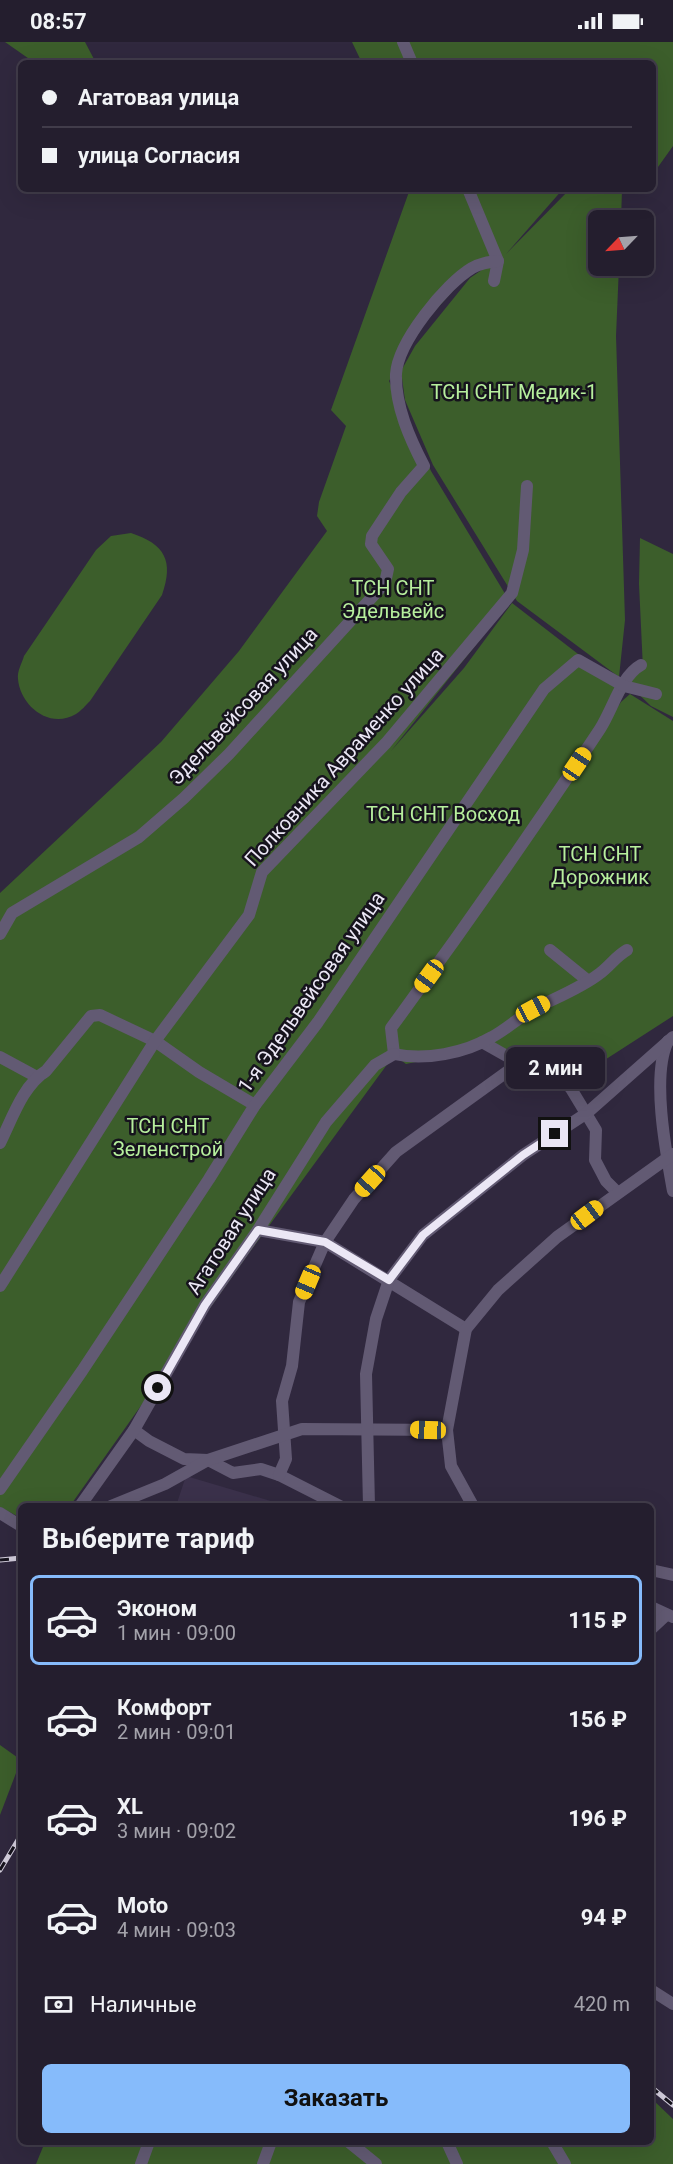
<!DOCTYPE html>
<html lang="ru">
<head>
<meta charset="utf-8">
<style>
	body { margin:0; font-family:Roboto,sans-serif; background:#302b3a; color:#f1f3f6; height:100vh; display:flex; flex-direction:column; font-size:22px; white-space:nowrap }
	* { box-sizing:border-box; margin:0 }
	p { font-size:20px; color:#a3a2aa }
	.icon { flex:none; width:33px; height:33px; fill:none; stroke:currentColor; stroke-width:2; stroke-linecap:round; stroke-linejoin:round }
	.map { position:relative; flex:1; overflow:hidden }
	.details { position:absolute; left:18px; top:1461px; width:636px; height:642px; display:flex; flex-direction:column; background:#241e2e; border-radius:9px; box-shadow:0 6px 24px #0002,0 0 0 2px #413c4a }
	.details>* { flex:none }
	.hud { position:absolute; left:18px; top:18px; width:638px; height:132px; border-radius:9px; box-shadow:0 6px 24px #0002,0 0 0 2px #413c4a; display:grid; align-content:center; height:132px; padding:0 24px; background:#241e2e }
	.needle { width:39px; rotate:245deg }
	.controls { position:absolute; left:588px; top:168px; display:grid; gap:12px }
	.controls a { display:grid; place-items:center; width:66px; height:66px; border-radius:9px; background:#241e2e; box-shadow:0 6px 24px #0002,0 0 0 2px #413c4a; font-size:30px }
	.end { position:absolute; width:27px; height:27px; margin:-14px; border:8px solid #ebe7f5; background:#111; box-shadow:0 0 0 3px #111 }
	.from { border-radius:50% }
	.bubble { position:absolute; height:42px; border-radius:9px; background:#241e2e; box-shadow:0 6px 24px #0002,0 0 0 2px #413c4a; font-size:20px; font-weight:700; line-height:42px; text-align:center }
	.car { position:absolute; width:18px; height:36px; margin:-18px -9px; border-radius:8px; box-shadow:0 0 4px 2px #0007; background:linear-gradient(#f5c518 24%,#345 0 40%,#f5c518 0 76%,#345 0 86%,#f5c518 0) }
	.hud b { display:flex; align-items:center; gap:21px; height:57px; font-size:22px }
	.hud b+b { border-top:2px solid #413c4a }
	.hud i { width:15px; height:15px; background:#f1f3f6 }
	ul { padding:0; list-style:none }
	li { display:flex; align-items:center; gap:18px; height:90px; margin:0 12px 9px; padding:0 12px; border:3px solid transparent; border-radius:9px }
	li div { flex:1 }
	li b { display:block; font-size:22px }
	li em { font-style:normal; font-weight:700 }
	li.active { border-color:#86bbfb }
	li>.icon { width:54px; height:54px; stroke-width:1.5 }
	h2 { padding:0 24px; font-size:27px; line-height:72px }
	.pay { display:flex; align-items:center; gap:15px; height:66px; padding:0 24px; font-size:22px }
	.pay p { margin-inline-start:auto }
	.action { display:flex; gap:12px; margin-top:auto; padding:12px 24px }
	.action a { flex:1; height:69px; border-radius:9px; background:#86bbfb; color:#111; font-size:24px; font-weight:700; line-height:69px; text-align:center }
	.status { display:flex; justify-content:space-between; align-items:center; height:42px; padding:0 30px; background:#241e2e; direction:ltr }
	.status svg { height:16px; fill:currentColor }
	.map>svg:first-child { display:block }
</style>
</head>
<body>
<div class="status"><b>08:57</b><svg viewBox="0 0 49 12"><path d="M0 12V9h3v3zM5 12V6h3v6zM10 12V3h3v9zM15 12V0h3v12zM26 1h20v11H26zM47 4h2v5h-2z"/></svg></div>
<div class="map">
<svg width="673" height="2122" viewBox="0 0 673 2122">
	<rect width="100%" height="100%" fill="#30283e"/>
	<path fill="#3b314b" d="M186 1434 274 1460 286 1464H176Z"/>
	<g fill="#3c5e2b">
		<path d="M5 0H85L96 21H35Z"/>
		<path d="M352 0H673V104L653 132 652 21H362Z"/>
		<path d="M410 147H563L506 212 570 147 622 148 621 178H598V224H619L616 294 625 578 619 635 517 559 433 423 405 358 401 329 415 304 470 236 489 223 468 232 425 280 389 339 431 429 510 560 391 709 464 626 512 561 626 649 574 734 621 660 630 652 673 679V974L569 1041 484 1006 406 1022 394 1013 249 1211 70 1464H21V1476L0 1465V1016L44 1038 46 1035 0 1014V851L161 700 239 609 327 489 317 474 319 460 346 384 331 368Z"/>
		<path d="M131 491C165 502 174 519 162 553L90 659C86 663 81 669 76 672 49 688 20 663 18 637 17 629 22 621 24 614L96 508 111 494Z"/>
		<path d="M640 496 673 512V675L651 664 628 642 643 627 639 542Z"/>
		<path d="M0 1703 21 1718 0 1773Z"/>
		<path d="M651 2056 673 2077V2122H36L45 2100H651Z"/>
	</g>
	<g fill="none" stroke-linecap="round" stroke-linejoin="round">
		<g stroke="#625a73" stroke-width="12">
			<path d="M403 0 412 21"/>
			<path d="M468 147 498 219 494 239"/>
			<path d="M0 892 12 871 139 795 184 756 229 712 385 541 388 527 371 502 372 494 401 450 424 424C410 397 395 364 396 332 398 300 445 242 472 226 481 221 488 220 498 219"/>
			<path d="M550 908 587 938"/>
			<path d="M668 999C651 1033 666 1111 673 1149"/>
			<path d="M482 1000 526 1025 551 1034 570 1045 596 1088 595 1118 606 1139 617 1150"/>
			<path d="M394 1012 391 986C463 888 533 788 600 687 613 667 621 634 641 623"/>
			<path d="M394 1012C425 1019 465 1011 492 995 507 987 519 975 534 967 555 956 581 946 599 932 610 924 615 915 627 908"/>
			<path d="M0 1015 37 1035"/>
			<path d="M0 1101C12 1077 23 1043 46 1029L91 974 100 973 155 999 199 1030 255 1063"/>
			<path d="M258 1188 325 1200 466 1287"/>
			<path d="M0 1244 155 999 249 873 262 830 386 701 512 551 523 508 527 444"/>
			<path d="M134 1388 149 1399 184 1417 208 1418 233 1431 261 1427 279 1433 340 1464"/>
			<path d="M279 1433 286 1417 282 1359 292 1324 299 1260 325 1200 354 1157 396 1110 508 1029 526 1025"/>
			<path d="M0 1447 82 1329 209 1137 255 1063 318 980 544 647 578 618 624 644 656 652"/>
			<path d="M80 1464 134 1388 205 1263 258 1188 326 1080 375 1023 394 1012"/>
			<path d="M111 1464 165 1442 208 1418 302 1387 447 1388"/>
			<path d="M369 1464 366 1332 376 1277 389 1238 423 1193 523 1113 587 1071 673 995"/>
			<path d="M473 1464 451 1424 447 1388 466 1287 498 1248 557 1195 673 1112"/>
			<path d="M0 1471 21 1484"/>
			<path d="M651 1528 673 1533"/>
			<path d="M651 1565 673 1575"/>
			<path d="M651 1587 666 1573"/>
			<path d="M651 1948 673 1962"/>
			<path d="M349 2100 376 2122"/>
			<path d="M447 2100 457 2122"/>
			<path d="M552 2100 565 2122"/>
			<path d="M141 2122 149 2100"/>
			<path d="M263 2122 271 2100"/>
		</g>
		<defs>
			<g id="rail">
				<path d="M0 1518 21 1516"/>
				<path d="M0 1828 21 1793"/>
				<path d="M651 2045 673 2063"/>
			</g>
		</defs>
		<use href="#rail" stroke="#d3cedd" stroke-width="5"/>
		<use href="#rail" stroke="#16131d" stroke-width="3" stroke-dasharray="9" stroke-linecap="butt"/>
	</g>
	<g fill="none" stroke-linecap="round" stroke-linejoin="round">
		<path stroke="#ebe7f5" stroke-width="8" d="M158 1346 205 1263 258 1188 325 1200 389 1238 423 1193 523 1113 555 1092"/>
	</g>
	<g text-anchor="middle" stroke-width="5" stroke-linejoin="round" paint-order="stroke">
		<g font-size="20" fill="#b7ef9d" stroke="#16131d">
			<text x="514" y="357">ТСН СНТ Медик-1</text>
			<text x="393" y="553">ТСН СНТ<tspan x="393" dy="23">Эдельвейс</tspan></text>
			<text x="443" y="779">ТСН СНТ Восход</text>
			<text x="600" y="819">ТСН СНТ<tspan x="600" dy="23">Дорожник</tspan></text>
			<text x="168" y="1091">ТСН СНТ<tspan x="168" dy="23">Зеленстрой</tspan></text>
		</g>
		<g font-size="20" fill="#ebe7f5" stroke="#16131d">
			<text transform="translate(243 664) rotate(-47)" y="7">Эдельвейсовая улица</text>
			<text transform="translate(344 715) rotate(-48)" y="7">Полковника Авраменко улица</text>
			<text transform="translate(311 950) rotate(-55)" y="7">1-я Эдельвейсовая улица</text>
			<text transform="translate(231 1189) rotate(-57)" y="7">Агатовая улица</text>
		</g>
	</g>
</svg>
<div class="controls">
<a><svg class="needle" viewBox="-14 -14 28 28"><path d="M0-13l5 13h-10z" fill="#e53935"/><path d="M0 13l5-13h-10z" fill="#a3a2aa"/></svg></a>
</div>
<i class="end from" style="left:158px;top:1346px"></i>
<i class="end" style="left:555px;top:1092px"></i>
<div class="bubble" style="left:506px;top:1005px;width:99px">2 мин</div>
<i class="car" style="left:577px;top:722px;rotate:34deg"></i>
<i class="car" style="left:429px;top:934px;rotate:216deg"></i>
<i class="car" style="left:533px;top:967px;rotate:62deg"></i>
<i class="car" style="left:370px;top:1139px;rotate:222deg"></i>
<i class="car" style="left:587px;top:1173px;rotate:53deg"></i>
<i class="car" style="left:308px;top:1240px;rotate:203deg"></i>
<i class="car" style="left:428px;top:1388px;rotate:272deg"></i>
<div class="hud">
<b><i class="from"></i>Агатовая улица</b>
<b><i></i>улица Согласия</b>
</div>
<section class="details">
<h2>Выберите тариф</h2>
<ul>
<li class="active"><svg class="icon" aria-label="car" viewBox="0 0 24 24"><path d="M5 17H2v-5l4-1 3-4h7l3 4 3 1v5h-3M9 17h6M6 11h13"/><circle cx="7" cy="17" r="2"/><circle cx="17" cy="17" r="2"/></svg><div><b>Эконом</b><p>1 мин · 09:00</p></div><em>115 ₽</em></li>
<li><svg class="icon" aria-label="car" viewBox="0 0 24 24"><path d="M5 17H2v-5l4-1 3-4h7l3 4 3 1v5h-3M9 17h6M6 11h13"/><circle cx="7" cy="17" r="2"/><circle cx="17" cy="17" r="2"/></svg><div><b>Комфорт</b><p>2 мин · 09:01</p></div><em>156 ₽</em></li>
<li><svg class="icon" aria-label="car" viewBox="0 0 24 24"><path d="M5 17H2v-5l4-1 3-4h7l3 4 3 1v5h-3M9 17h6M6 11h13"/><circle cx="7" cy="17" r="2"/><circle cx="17" cy="17" r="2"/></svg><div><b>XL</b><p>3 мин · 09:02</p></div><em>196 ₽</em></li>
<li><svg class="icon" aria-label="car" viewBox="0 0 24 24"><path d="M5 17H2v-5l4-1 3-4h7l3 4 3 1v5h-3M9 17h6M6 11h13"/><circle cx="7" cy="17" r="2"/><circle cx="17" cy="17" r="2"/></svg><div><b>Moto</b><p>4 мин · 09:03</p></div><em>94 ₽</em></li>
</ul>
<div class="pay"><svg class="icon" aria-label="cash" viewBox="0 0 24 24"><path d="M3 7h18v10H3z"/><circle cx="12" cy="12" r="2"/></svg>Наличные<p>420 m</p></div>
<div class="action"><a>Заказать</a></div>
</section>
</div>
</body>
</html>
